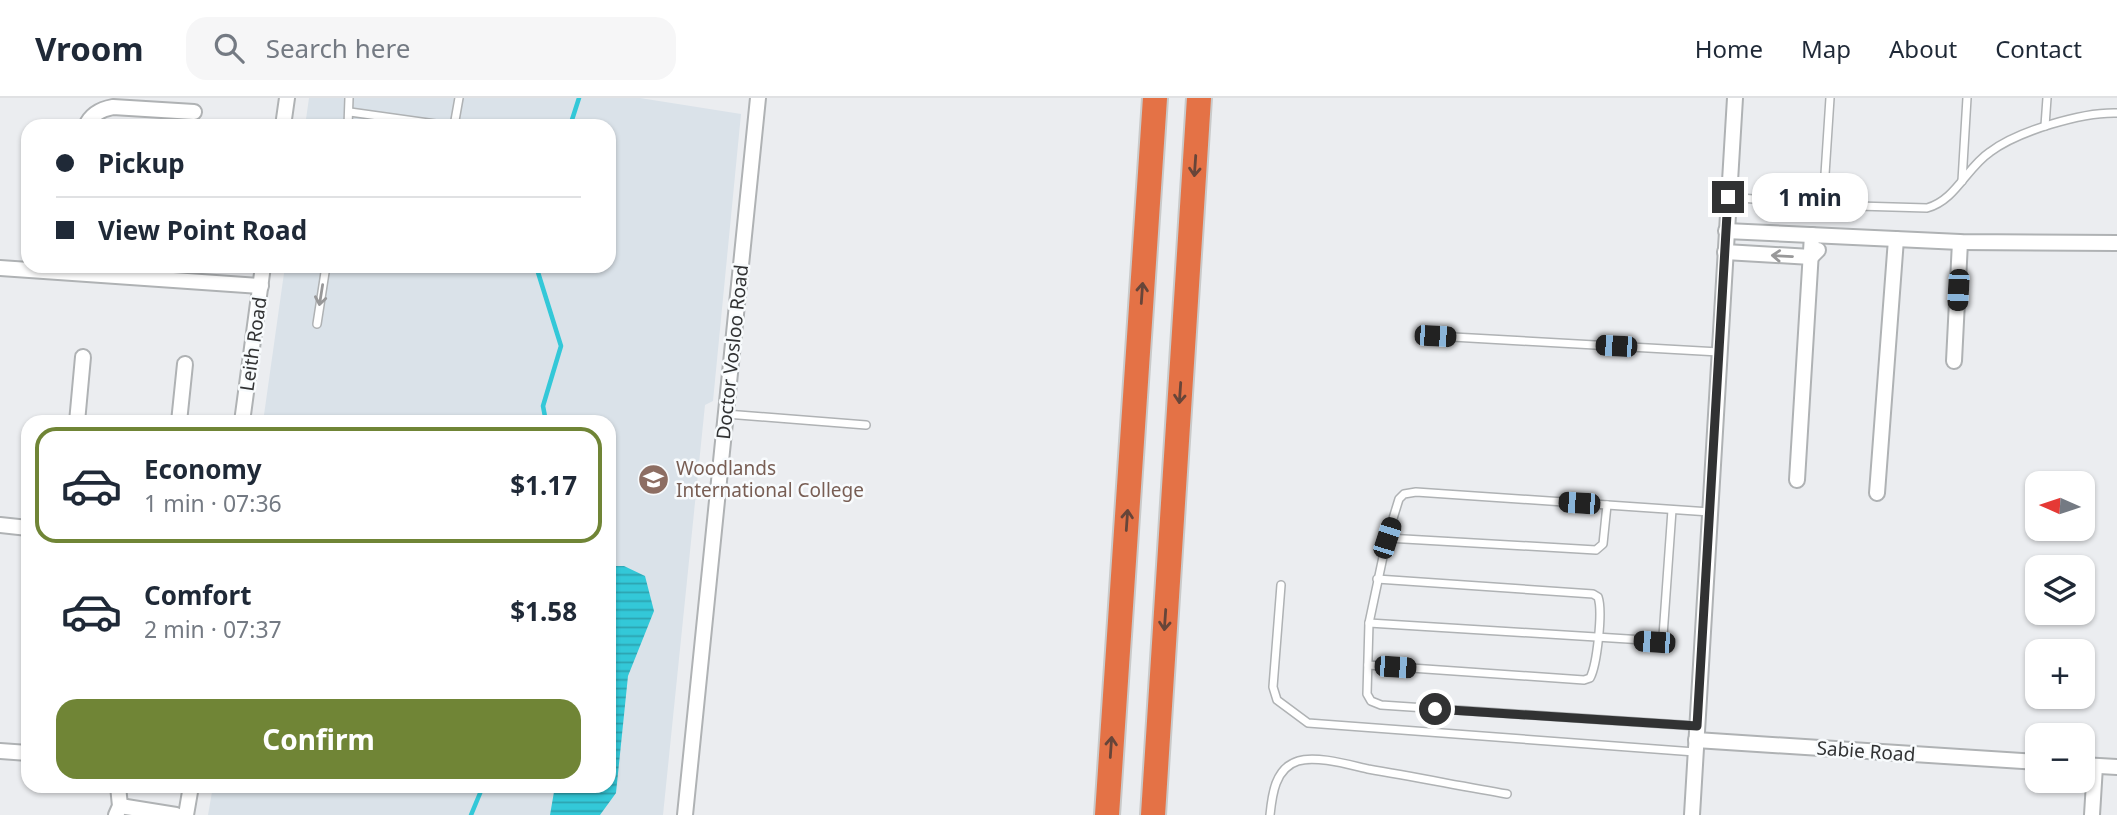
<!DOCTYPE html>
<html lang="en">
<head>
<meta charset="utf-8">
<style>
	body { margin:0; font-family:"Noto Sans",sans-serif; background:#f6f6f7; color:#1f2937; height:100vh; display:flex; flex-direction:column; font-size:26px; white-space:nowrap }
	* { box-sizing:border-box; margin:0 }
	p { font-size:23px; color:#747a83 }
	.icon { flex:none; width:38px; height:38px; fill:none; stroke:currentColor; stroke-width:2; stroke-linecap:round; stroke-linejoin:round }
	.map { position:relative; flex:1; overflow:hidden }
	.drawer { position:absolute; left:21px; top:317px; width:595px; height:378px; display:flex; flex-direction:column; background:#fff; border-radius:21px; box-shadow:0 2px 5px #0004 }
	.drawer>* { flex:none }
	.banner { position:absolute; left:21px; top:21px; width:595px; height:154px; border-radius:21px; box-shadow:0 2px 5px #0004; display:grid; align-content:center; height:154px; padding:0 35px; background:#fff }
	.needle { width:46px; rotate:273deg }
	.controls { position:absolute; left:2025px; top:373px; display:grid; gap:14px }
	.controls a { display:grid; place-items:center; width:70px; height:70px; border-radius:14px; background:#fff; box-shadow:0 2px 5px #0004; font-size:35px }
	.end { position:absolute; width:32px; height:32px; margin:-16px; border:9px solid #313233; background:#fff; box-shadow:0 0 0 4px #fff }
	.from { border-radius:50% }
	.bubble { position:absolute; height:49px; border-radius:21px; background:#fff; box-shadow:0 2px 5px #0004; font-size:23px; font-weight:700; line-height:49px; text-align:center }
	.car { position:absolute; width:21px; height:42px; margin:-21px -10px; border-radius:9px; box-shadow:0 0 5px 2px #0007; background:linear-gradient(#222 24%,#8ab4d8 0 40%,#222 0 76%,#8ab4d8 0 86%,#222 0) }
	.banner b { display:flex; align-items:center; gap:24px; height:66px; font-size:26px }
	.banner b+b { border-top:2px solid #e0e1e3 }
	.banner i { width:18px; height:18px; background:#1f2937 }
	ul { padding:12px 0 0; list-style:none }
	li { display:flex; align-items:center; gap:21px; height:116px; margin:0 14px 10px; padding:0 21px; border:4px solid transparent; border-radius:21px }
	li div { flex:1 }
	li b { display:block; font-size:26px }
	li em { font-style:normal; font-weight:700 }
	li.current { border-color:#708536 }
	li>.icon { width:63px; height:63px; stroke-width:1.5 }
	.action { display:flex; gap:14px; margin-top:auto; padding:14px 35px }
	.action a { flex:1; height:80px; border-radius:21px; background:#708536; color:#fff; font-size:28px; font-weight:700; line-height:80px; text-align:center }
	header { display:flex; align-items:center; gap:42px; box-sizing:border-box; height:98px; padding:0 35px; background:#fff; border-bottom:2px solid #e0e1e3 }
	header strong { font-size:33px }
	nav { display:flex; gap:38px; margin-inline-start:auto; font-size:24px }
	.search { width:490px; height:63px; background:#f6f6f7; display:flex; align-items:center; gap:18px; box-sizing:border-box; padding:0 24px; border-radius:21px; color:#747a83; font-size:26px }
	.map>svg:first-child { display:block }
</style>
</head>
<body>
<header>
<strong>Vroom</strong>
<div class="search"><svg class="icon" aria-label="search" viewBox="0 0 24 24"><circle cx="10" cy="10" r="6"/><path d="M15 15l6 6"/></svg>Search here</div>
<nav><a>Home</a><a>Map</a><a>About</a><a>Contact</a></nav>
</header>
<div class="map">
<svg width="2117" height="717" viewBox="0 0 2117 717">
	<defs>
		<pattern id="water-rules" width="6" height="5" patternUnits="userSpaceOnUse" patternTransform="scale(1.75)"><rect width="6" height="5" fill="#33c8d8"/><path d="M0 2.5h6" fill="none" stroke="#2ca3b0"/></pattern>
	</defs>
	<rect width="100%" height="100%" fill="#ebedf0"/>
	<path fill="#dae2e9" d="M309 0H640L741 16 713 303 705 307 663 717H208L213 688H609V324H263L285 168H609V28H305Z"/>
	<path fill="url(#water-rules)" d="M609 468H624L645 478 654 513 628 578 616 695 600 717H550L555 688H609Z"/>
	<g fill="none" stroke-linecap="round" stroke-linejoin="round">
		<g stroke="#33c8d8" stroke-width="4.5">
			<path d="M570 28 579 0"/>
			<path d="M536 168 561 248 543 308 546 324"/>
			<path d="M471 717 483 688"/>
		</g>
		<defs>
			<g id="service">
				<path d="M350 14 450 28"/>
				<path d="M348 28 349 0"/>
				<path d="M454 28 459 0"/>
				<path d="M2045 28 2047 0"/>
				<path d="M1962 83 1967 0"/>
				<path d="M1729 99 1823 107 1927 110C1956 102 1966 70 1990 54 2018 33 2082 14 2117 15"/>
				<path d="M1823 107 1830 0"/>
				<path d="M317 226 326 168"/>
				<path d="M1435 238 1719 254"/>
				<path d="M726 316 866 327"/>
				<path d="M1387 440 1596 452 1603 446 1607 407"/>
				<path d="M1281 487 1273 589 1277 602 1308 625 1695 654"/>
				<path d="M1369 525 1660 543 1663 538 1672 412"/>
				<path d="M1368 567 1584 582 1590 580C1597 567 1603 513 1598 499L1593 496 1377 481"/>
				<path d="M1697 628 1381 607 1371 603 1367 596 1369 525 1387 440 1399 401 1404 396 1416 394 1710 414"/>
				<path d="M1270 717C1272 697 1275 670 1298 663 1316 657 1350 667 1368 671 1415 679 1461 688 1507 696"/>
			</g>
			<g id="minor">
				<path d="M86 28C91 16 102 11 113 9L194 14"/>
				<path d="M283 28 287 0"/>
				<path d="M1726 133 1960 144 2117 145"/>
				<path d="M1725 154 1811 159 1818 152"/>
				<path d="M0 170 261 188"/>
				<path d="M1954 263 1960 144"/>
				<path d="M77 324 83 259"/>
				<path d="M179 324 185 266"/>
				<path d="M242 324 263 168"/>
				<path d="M1797 382 1812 137"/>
				<path d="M1877 395 1896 141"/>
				<path d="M0 427 28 430"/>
				<path d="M1696 642 2037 664"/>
				<path d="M0 653 28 655"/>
				<path d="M2082 667 2117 669"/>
				<path d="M120 708 176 717"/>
				<path d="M116 717 120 708 118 688"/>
				<path d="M186 717 191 688"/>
				<path d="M685 717 758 0"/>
				<path d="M1692 717 1735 0"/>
				<path d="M2092 717 2095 668"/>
			</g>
			<g id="motorway">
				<path d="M1107 717 1155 0"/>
				<path d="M1153 717 1199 0"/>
			</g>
		</defs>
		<use href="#service" stroke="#afb2b4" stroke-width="10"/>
		<use href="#minor" stroke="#afb2b4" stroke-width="18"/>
		<use href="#motorway" stroke="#c9caca" stroke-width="28"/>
		<use href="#service" stroke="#fff" stroke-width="7"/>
		<use href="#minor" stroke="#fff" stroke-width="14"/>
		<use href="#motorway" stroke="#e47246" stroke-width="24"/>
	</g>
	<defs><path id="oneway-shaft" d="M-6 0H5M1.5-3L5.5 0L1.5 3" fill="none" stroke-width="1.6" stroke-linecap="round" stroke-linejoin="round" transform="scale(1.75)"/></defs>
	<g stroke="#674539">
		<use href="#oneway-shaft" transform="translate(1195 68) rotate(94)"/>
		<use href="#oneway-shaft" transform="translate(1142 195) rotate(-86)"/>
		<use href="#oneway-shaft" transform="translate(1180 295) rotate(94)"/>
		<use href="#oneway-shaft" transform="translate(1127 422) rotate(-86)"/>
		<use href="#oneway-shaft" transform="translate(1165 522) rotate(94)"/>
		<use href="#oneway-shaft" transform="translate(1111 649) rotate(-86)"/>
	</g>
	<g stroke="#989899">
		<use href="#oneway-shaft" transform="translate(1782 158) rotate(-177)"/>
		<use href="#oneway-shaft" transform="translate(321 197) rotate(99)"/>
	</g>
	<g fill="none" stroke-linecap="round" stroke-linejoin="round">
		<path stroke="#313233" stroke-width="9" d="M1435 611 1697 628 1728 99"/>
	</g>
	<defs>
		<symbol id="school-disc" viewBox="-11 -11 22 22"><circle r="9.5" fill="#8d6e63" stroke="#f8fbfd"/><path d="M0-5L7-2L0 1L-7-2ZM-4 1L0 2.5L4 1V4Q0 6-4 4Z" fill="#fff"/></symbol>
	</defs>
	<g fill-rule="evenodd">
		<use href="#school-disc" x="636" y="364" width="35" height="35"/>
	</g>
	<g text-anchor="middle" stroke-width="5" stroke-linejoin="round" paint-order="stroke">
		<g font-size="19" fill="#313233" stroke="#f8fbfd">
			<text transform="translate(253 246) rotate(-82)" y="7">Leith Road</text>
			<text transform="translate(732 254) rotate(-84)" y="7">Doctor Vosloo Road</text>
			<text transform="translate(1866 653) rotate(4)" y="7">Sabie Road</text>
		</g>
		<g font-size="19" fill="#785e54" stroke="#f8fbfd" text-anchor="start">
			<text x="676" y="377">Woodlands<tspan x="676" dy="22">International College</tspan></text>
		</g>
	</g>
</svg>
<div class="controls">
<a><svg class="needle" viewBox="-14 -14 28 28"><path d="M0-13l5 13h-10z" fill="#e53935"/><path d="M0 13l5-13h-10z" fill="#747a83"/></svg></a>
<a><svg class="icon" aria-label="layers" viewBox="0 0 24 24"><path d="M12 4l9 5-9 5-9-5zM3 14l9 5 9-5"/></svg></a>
<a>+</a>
<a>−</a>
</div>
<i class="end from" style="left:1435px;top:611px"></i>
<i class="end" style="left:1728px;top:99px"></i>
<div class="bubble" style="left:1752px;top:75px;width:116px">1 min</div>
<i class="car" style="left:1958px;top:192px;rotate:183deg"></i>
<i class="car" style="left:1435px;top:238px;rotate:93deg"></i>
<i class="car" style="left:1616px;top:248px;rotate:273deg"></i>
<i class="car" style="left:1579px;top:405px;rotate:274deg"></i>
<i class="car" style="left:1387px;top:440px;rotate:18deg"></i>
<i class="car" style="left:1654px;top:544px;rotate:274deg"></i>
<i class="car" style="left:1395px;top:569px;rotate:94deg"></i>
<div class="banner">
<b><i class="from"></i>Pickup</b>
<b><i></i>View Point Road</b>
</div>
<section class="drawer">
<ul>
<li class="current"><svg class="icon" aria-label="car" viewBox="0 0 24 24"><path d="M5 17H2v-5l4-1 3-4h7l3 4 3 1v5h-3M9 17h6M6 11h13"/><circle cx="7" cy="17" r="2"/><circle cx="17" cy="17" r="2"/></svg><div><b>Economy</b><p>1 min · 07:36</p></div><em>$1.17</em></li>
<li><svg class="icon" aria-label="car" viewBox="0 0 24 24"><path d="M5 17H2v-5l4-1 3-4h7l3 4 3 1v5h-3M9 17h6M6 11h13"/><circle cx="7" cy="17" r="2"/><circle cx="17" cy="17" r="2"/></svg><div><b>Comfort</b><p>2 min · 07:37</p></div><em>$1.58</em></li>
</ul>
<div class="action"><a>Confirm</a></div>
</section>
</div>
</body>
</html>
